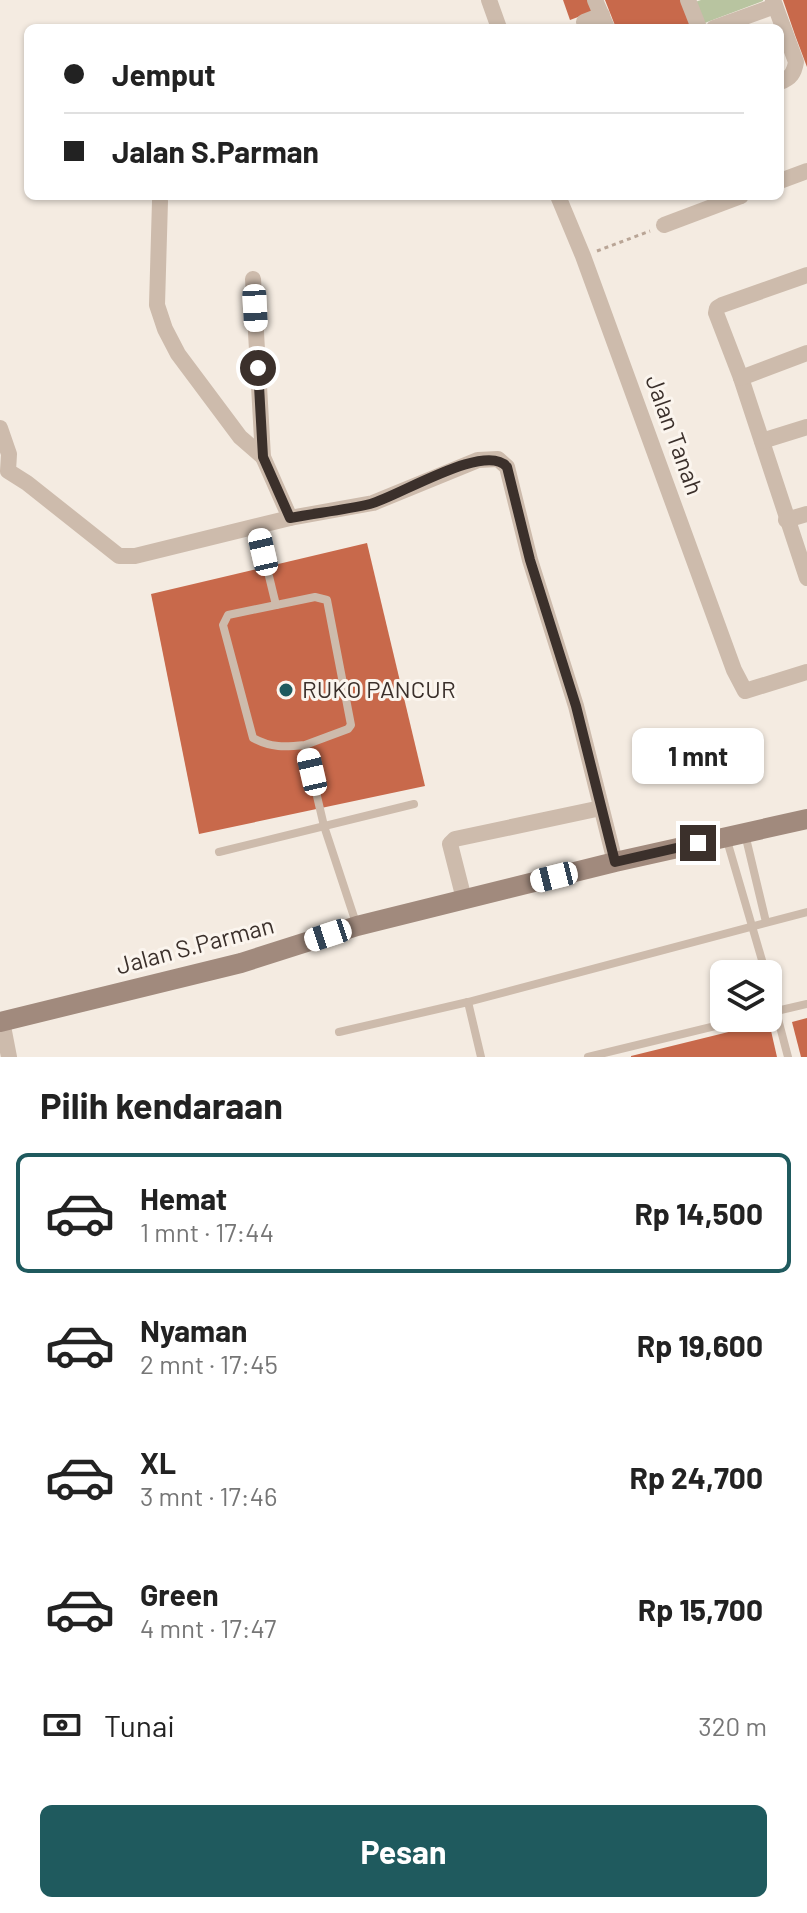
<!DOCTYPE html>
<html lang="id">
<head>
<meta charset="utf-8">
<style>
	body { margin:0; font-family:Barlow,sans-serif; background:#f6f6f6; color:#222; height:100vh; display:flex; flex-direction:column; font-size:30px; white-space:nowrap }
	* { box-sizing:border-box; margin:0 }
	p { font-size:26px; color:#767676 }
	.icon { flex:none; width:44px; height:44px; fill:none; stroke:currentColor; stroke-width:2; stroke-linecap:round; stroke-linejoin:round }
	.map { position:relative; height:1057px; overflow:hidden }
	.sheet { display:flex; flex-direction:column; background:#fff; flex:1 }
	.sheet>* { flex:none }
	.guide { position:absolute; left:24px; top:24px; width:760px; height:176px; border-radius:12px; box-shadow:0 2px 6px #0004; display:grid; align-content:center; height:176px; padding:0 40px; background:#fff }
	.tools { position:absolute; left:710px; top:960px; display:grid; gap:16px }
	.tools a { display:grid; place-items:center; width:72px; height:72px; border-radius:12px; background:#fff; box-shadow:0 2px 6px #0004; font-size:40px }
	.end { position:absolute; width:36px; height:36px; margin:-18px; border:10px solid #3b302b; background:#fff; box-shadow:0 0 0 4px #fff }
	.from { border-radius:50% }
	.bubble { position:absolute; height:56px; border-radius:12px; background:#fff; box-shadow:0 2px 6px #0004; font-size:26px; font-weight:700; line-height:56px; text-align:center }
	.car { position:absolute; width:24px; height:48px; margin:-24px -12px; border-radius:10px; box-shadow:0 0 6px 2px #0007; background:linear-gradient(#fff 24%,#345 0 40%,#fff 0 76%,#345 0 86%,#fff 0) }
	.guide b { display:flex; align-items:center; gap:28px; height:76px; font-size:30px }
	.guide b+b { border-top:2px solid #e0e0e0 }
	.guide i { width:20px; height:20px; background:#222 }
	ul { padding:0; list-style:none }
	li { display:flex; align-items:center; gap:24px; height:120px; margin:0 16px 12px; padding:0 24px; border:4px solid transparent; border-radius:12px }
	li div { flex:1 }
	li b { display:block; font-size:30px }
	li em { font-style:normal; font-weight:700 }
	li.active { border-color:#1f5a5e }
	li>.icon { width:72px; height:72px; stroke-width:1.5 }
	h2 { padding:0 40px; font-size:36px; line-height:96px }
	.pay { display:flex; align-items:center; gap:20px; height:88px; padding:0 40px; font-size:30px }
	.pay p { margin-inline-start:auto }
	.cta { display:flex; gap:16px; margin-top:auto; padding:16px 40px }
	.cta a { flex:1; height:92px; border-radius:12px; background:#1f5a5e; color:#fff; font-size:32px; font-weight:700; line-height:92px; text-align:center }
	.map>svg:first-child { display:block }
</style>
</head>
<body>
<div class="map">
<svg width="807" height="1057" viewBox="0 0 807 1057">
	<rect width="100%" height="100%" fill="#f4ebe1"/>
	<path fill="#b8c4a0" d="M701 0H763V1L702 24 695 2Z"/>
	<g fill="#c8694b">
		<path d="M563 0H590L594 11 570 20Z"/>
		<path d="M605 0H681L691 28H616Z"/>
		<path d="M783 0H807V67L795 35Z"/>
		<path d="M367 543 425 786 199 834 151 594Z"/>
		<path d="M807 1018V1057H801L792 1022Z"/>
		<path d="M769 1022 777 1057H631V1056Z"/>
	</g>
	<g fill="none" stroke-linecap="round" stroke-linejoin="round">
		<path stroke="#b9a596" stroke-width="3" stroke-dasharray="4 4" stroke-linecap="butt" d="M597 251 650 231"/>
		<g stroke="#cdbbac" stroke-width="8">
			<path d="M257 527 276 605"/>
			<path d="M305 745 348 729 351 725 327 600 315 597 228 615 223 625 253 738C271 748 285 747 305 745L324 826 357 926"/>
			<path d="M745 834 766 922"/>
			<path d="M726 837 766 974"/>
			<path d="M219 852 414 804"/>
			<path d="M768 981 788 1057"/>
			<path d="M468 1002 481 1057"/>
			<path d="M768 1013 807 1004"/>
			<path d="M339 1032 468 1002 807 912"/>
			<path d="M588 1057 748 1018"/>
		</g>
		<g stroke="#cdbbac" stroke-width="16">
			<path d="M489 0 499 28"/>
			<path d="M595 0 607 28"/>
			<path d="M688 0 699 28"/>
			<path d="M773 0 796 62C794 73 791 78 780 82"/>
			<path d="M584 22 602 15"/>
			<path d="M714 28 775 6"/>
			<path d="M780 181 807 171"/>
			<path d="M558 196 583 256 734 670 745 691 807 672"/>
			<path d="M160 201 157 305 165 329 178 354 240 437 263 457"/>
			<path d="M664 225 741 196"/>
			<path d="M807 275 722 305 717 308 716 313 741 378 807 578"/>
			<path d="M253 279 263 457 290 518"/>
			<path d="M741 378 807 353"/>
			<path d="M0 428 9 454 8 471 27 483 119 556H135L290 518 373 503 478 460 498 459 507 467 530 560 576 706 615 862"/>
			<path d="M762 441 807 427"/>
			<path d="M786 520 807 514"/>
			<path d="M464 899 450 844 455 839 601 808"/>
			<path d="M2 1021 9 1057"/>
		</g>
		<path stroke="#a18a7d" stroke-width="20" d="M0 1022 241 963 357 926 615 862 807 819"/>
	</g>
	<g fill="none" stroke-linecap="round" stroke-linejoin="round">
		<path stroke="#3b302b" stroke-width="10" d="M258 368 263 457 290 518C317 513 344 510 370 504 398 497 486 441 507 467L530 560 576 706 615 862 698 843"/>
	</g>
	<circle fill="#1f5a5e" stroke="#fbf5ee" stroke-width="3" cx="286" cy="690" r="8"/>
	<g text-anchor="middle" stroke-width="6" stroke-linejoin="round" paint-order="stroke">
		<g font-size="24" fill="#3b302b" stroke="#fbf5ee">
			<text transform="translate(674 435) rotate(70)" y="8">Jalan Tanah</text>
			<text transform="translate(195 946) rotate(-15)" y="8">Jalan S.Parman</text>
		</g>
		<g font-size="24" fill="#3b302b" stroke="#fbf5ee" text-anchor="start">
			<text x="302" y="698">RUKO PANCUR</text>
		</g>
	</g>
</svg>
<div class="tools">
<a><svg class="icon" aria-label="layers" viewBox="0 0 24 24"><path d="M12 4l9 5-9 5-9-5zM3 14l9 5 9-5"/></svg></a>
</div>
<i class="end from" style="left:258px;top:368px"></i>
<i class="end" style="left:698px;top:843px"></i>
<div class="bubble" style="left:632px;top:728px;width:132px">1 mnt</div>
<i class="car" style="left:255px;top:308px;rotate:177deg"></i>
<i class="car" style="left:263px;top:552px;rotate:347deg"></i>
<i class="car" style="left:312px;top:772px;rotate:347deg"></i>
<i class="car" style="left:554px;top:877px;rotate:256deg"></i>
<i class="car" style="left:328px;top:935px;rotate:252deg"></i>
<div class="guide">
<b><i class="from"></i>Jemput</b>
<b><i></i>Jalan S.Parman</b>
</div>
</div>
<section class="sheet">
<h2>Pilih kendaraan</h2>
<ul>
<li class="active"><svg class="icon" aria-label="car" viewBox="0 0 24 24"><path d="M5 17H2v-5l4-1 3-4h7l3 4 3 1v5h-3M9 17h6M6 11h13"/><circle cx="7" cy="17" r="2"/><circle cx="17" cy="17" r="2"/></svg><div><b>Hemat</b><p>1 mnt · 17:44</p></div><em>Rp 14,500</em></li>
<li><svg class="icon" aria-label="car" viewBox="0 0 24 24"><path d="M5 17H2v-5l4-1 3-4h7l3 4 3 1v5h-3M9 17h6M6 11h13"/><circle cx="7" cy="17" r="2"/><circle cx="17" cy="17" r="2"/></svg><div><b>Nyaman</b><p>2 mnt · 17:45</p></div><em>Rp 19,600</em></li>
<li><svg class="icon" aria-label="car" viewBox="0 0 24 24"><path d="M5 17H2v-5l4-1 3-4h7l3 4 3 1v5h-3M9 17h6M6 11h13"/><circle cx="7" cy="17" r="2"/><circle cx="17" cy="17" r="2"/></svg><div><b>XL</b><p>3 mnt · 17:46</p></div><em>Rp 24,700</em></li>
<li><svg class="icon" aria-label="car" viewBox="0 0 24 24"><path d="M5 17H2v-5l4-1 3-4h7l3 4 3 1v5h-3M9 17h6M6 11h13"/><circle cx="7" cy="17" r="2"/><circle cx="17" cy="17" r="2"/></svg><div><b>Green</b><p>4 mnt · 17:47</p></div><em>Rp 15,700</em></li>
</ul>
<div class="pay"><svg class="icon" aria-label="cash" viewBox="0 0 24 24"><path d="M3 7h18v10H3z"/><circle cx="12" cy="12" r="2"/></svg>Tunai<p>320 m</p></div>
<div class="cta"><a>Pesan</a></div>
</section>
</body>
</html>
